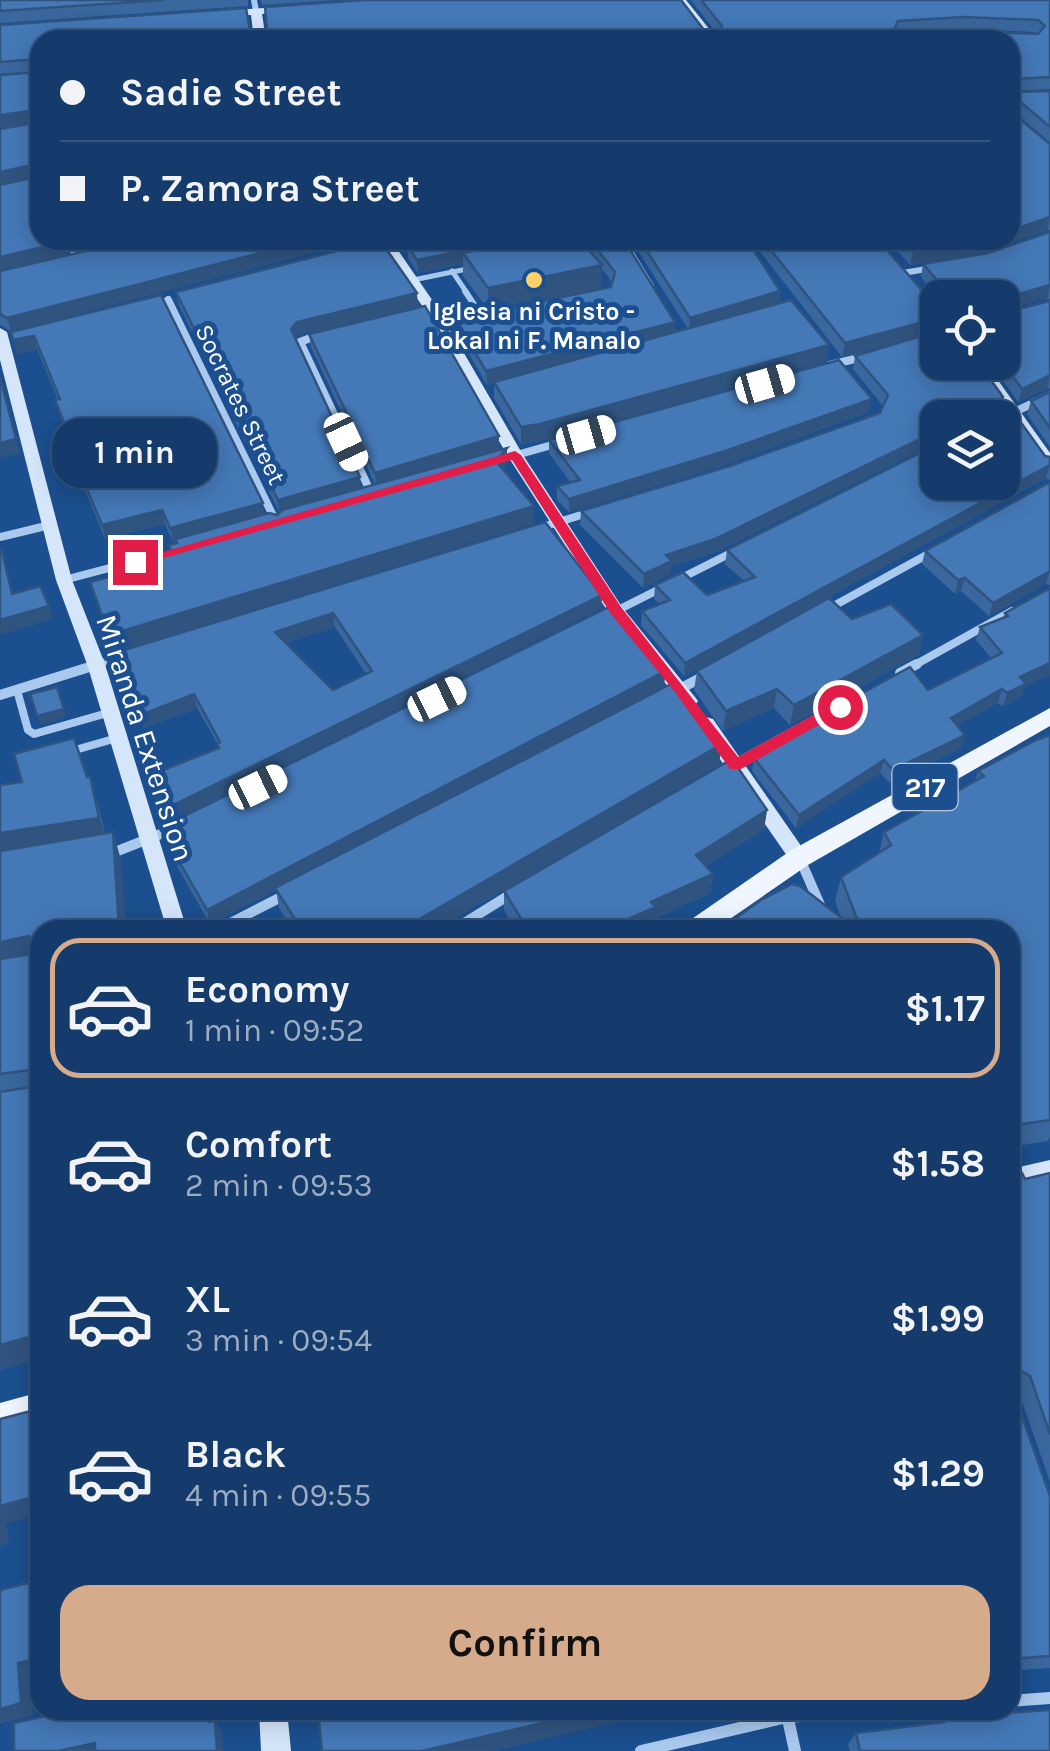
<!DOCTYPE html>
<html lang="en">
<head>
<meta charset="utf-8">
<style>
	body { margin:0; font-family:Karla,sans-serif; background:#214673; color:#f1f3f6; height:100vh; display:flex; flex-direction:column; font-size:38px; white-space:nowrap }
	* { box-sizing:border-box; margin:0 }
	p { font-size:32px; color:#9dadc1 }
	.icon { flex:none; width:55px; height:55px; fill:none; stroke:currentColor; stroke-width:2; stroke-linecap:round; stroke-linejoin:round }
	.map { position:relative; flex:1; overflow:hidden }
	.details { position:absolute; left:30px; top:920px; width:990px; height:800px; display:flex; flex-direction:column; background:#143b6b; border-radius:30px; box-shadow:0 5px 25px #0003,0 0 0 2px #33557e }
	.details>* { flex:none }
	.hud { position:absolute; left:30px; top:30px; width:990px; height:220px; border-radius:30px; box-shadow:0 5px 25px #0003,0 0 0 2px #33557e; display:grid; align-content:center; height:220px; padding:0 30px; background:#143b6b }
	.fabs { position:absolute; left:920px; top:280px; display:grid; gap:20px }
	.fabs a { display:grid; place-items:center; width:100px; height:100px; border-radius:20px; background:#143b6b; box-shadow:0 5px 25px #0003,0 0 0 2px #33557e; font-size:50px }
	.end { position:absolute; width:45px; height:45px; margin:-22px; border:12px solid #e11d48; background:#fff; box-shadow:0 0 0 5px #fff }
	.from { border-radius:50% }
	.bubble { position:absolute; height:70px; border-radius:30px; background:#143b6b; box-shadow:0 5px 25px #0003,0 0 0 2px #33557e; font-size:32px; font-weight:700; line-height:70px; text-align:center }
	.car { position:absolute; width:30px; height:60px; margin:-30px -15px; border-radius:12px; box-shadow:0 0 8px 2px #0007; background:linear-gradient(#fff 24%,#345 0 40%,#fff 0 76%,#345 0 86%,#fff 0) }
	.hud b { display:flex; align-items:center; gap:35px; height:95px; font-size:38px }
	.hud b+b { border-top:2px solid #33557e }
	.hud i { width:25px; height:25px; background:#f1f3f6 }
	ul { padding:18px 0 0; list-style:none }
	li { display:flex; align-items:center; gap:30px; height:140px; margin:0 20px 15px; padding:0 10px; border:5px solid transparent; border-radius:30px }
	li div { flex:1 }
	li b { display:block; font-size:38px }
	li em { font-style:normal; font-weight:700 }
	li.selected { border-color:#d6ab8b }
	li>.icon { width:90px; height:90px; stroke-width:1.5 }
	.action { display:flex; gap:20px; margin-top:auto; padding:20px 30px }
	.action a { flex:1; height:115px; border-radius:30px; background:#d6ab8b; color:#111; font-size:40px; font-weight:700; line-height:115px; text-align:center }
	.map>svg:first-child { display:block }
</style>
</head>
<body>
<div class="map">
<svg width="1050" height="1751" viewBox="0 0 1050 1751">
	<rect width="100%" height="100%" fill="#1b4f8f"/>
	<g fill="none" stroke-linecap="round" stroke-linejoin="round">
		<g stroke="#a9c9ee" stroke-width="5">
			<path d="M452 271 467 293"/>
			<path d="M413 280 472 268"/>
		</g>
		<path stroke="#a9c9ee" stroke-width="6" d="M465 291 483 318"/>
		<g stroke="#a9c9ee" stroke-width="8">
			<path d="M17 690 28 730 34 734 111 712"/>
			<path d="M68 752 117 738"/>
		</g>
		<g stroke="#a9c9ee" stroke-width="6">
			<path d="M254 0 256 11"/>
			<path d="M68 240 79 262"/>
			<path d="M623 240 651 286"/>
			<path d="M382 245 401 240"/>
			<path d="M903 273 932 268"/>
		</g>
		<g stroke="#a9c9ee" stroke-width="8">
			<path d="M168 300 277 524"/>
			<path d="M318 335 300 342 372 495"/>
			<path d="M830 365 867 356"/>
			<path d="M1002 418 1050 395"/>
			<path d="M513 456 559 443"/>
			<path d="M536 529 591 512"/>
			<path d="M0 537 50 525"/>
			<path d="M64 580 155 556"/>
			<path d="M828 609 932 552"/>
			<path d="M614 612 737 550"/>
			<path d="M91 666 123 656"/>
			<path d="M913 666 1012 611"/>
		</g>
		<g stroke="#a9c9ee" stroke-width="10">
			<path d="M900 673 917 664"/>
			<path d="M674 692 708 674"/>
			<path d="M0 695 99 664"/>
			<path d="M734 765 815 720"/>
			<path d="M110 854 173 829"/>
			<path d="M800 859 831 930"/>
			<path d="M217 930 287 894"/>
			<path d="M453 930 516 891"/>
		</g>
		<g stroke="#a9c9ee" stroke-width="12">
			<path d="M1010 1701 1050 1698"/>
			<path d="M786 1710 795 1751"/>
			<path d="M641 1751 787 1717 881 1710"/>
		</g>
		<g fill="#d6e6fa" fill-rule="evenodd">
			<path d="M675 0H686L718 40H706Z"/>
			<path d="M289 6 294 9 293 11 262 14 266 40H254L251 15 223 17 217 14 223 11Z"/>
			<path d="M377 240H391L439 310 523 455 622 607 695 697 698 701 695 705H683L610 615 507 455 425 310Z"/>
			<path d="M0 328 7 332 72 580 105 664 187 930H167L87 664 56 580 0 360Z"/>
			<path d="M970 362H985L1050 453V469L1044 467Z"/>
			<path d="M706 717 713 719 806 853 809 858 806 863H792L699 729 697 724Z"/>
			<path d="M1050 1160V1180L1010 1189V1169Z"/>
			<path d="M259 1710H287L291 1751H261Z"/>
		</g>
		<g fill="#f0f6ff" fill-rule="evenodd">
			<path d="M1050 708V726L808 865 714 930H682L686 923 790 851Z"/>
			<path d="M40 1392V1424L0 1435V1403Z"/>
		</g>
	</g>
	<g fill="#3a679d" fill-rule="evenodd">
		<path d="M0 0H248V6L0 23Z"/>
		<path d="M261 0H337L262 5Z"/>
		<path d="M691 0H1050V89L1011 91 1012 92 1050 91V142L1014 112H1011L1050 144V230H1048L981 252 910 265 888 240H1010V40H40V122L0 128V75L40 71 0 74V25L250 31H715ZM961 29 1035 32 1037 34 899 35 897 33Z"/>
		<path d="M1050 232V299L938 298 921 277 923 264 988 253Z"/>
		<path d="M405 240H624L674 332 688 329 631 240H747L780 291 779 304 827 361 540 441 521 444 494 398V383L487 385 456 332V319L611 287 612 282 602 269 489 311 463 276V264L418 273 408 258 407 245H405Z"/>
		<path d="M751 240H878L933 303 938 304V362L1003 397 1000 409 1045 456 1050 457V480L1046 478 684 676 641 625 642 611 660 604 654 599 655 585 707 595 744 581 725 564 727 550 937 444 935 443 714 553 671 566 670 574 643 588 580 525 581 511 730 466 880 413 883 406 853 369 855 356 937 331 842 357ZM938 418 1002 482H938Z"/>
		<path d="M0 271 11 331 0 325Z"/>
		<path d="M176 292 418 306 298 335 295 338 361 488 375 484 311 347 309 334 499 436V449L444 465H507L504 469 534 506V523L113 652 90 582 147 567 145 557 169 550 168 545 177 543 176 541 173 542 165 524 105 539 70 453 66 439H68L55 400H58L37 349 17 354 11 332 161 295 264 515H277L279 512 179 305Z"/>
		<path d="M1050 301V389L1048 388 1018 402 990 362H1002Z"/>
		<path d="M1050 392V447L1027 414 1031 401Z"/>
		<path d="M869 412 724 465 569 512 557 500V486L571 483 549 453V440Z"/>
		<path d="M1050 482V585L1046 584 989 616 961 591 955 594 922 564 925 551Z"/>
		<path d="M545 522 602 595 601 608 168 822 152 789 148 776 218 749 217 743 197 708 144 728 114 668 111 654ZM335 627 366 674 333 690 286 643Z"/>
		<path d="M1050 588V675L1025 686 1021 697 1003 706 998 703 957 725 961 748 890 783 880 773 796 828 752 771 754 758 805 730 806 724 928 690 991 658 976 640 980 627 1003 618 1005 613Z"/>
		<path d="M852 619 923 635 919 655 790 725 774 708 723 731 694 690 697 671Z"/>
		<path d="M665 671 664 687 722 744 719 764 435 930H267L288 922 279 908 276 890 210 924 164 843 160 828Z"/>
		<path d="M1050 735V1136L1048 1141 1010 1147V930H719L841 918 835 901 841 877 879 853 884 832 975 781 978 771Z"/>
		<path d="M87 777 98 804 105 834 121 860 40 930V1359L0 1370V785Z"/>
		<path d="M767 810 764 829 706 866 713 874 710 893 654 919V927L646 930H516L504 910V891Z"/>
		<path d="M1050 1173V1482L1019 1393 1013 1389 1050 1496V1668L1010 1671V1175L1025 1179Z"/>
		<path d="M943 1717 1050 1751H850L848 1744 856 1733 939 1722Z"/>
	</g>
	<g fill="#305480">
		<path d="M37 110 40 122 0 128V115Z"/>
		<path d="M36 164 39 176 0 185V172Z"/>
		<path d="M1050 217 1048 230 981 252 910 265 913 252 981 240H1010V231Z"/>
		<path d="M79 240H131L82 252Z"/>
		<path d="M311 240H363L11 331 7 318Z"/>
		<path d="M405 240H430L405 245Z"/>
		<path d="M516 240H571L463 253V264L418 273 417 260Z"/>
		<path d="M65 242 68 255 0 271V257Z"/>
		<path d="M602 265 601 288 489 311 488 288Z"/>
		<path d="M1050 285 1048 298 1002 311V299Z"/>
		<path d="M780 291 779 304 689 331 690 318Z"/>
		<path d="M417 293 418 306 298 335 293 342 291 329 297 322Z"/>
		<path d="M938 318 936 331 842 357 845 343Z"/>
		<path d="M675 322 674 335 487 385 486 371Z"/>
		<path d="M34 336 37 349 17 354 13 340Z"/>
		<path d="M829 345 827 361 540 441 521 444V427Z"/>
		<path d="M0 375 20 453 0 458Z"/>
		<path d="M1050 375 1048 388 1018 402 1022 389Z"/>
		<path d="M872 399 869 412 724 465 569 512V499Z"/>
		<path d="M938 430 935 443 714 553 671 566 670 574 643 588 644 574 666 555Z"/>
		<path d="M499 436V449L376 486 375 473Z"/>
		<path d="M507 448V465L497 478 496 461Z"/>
		<path d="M1050 465 1046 478 684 676 685 663Z"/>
		<path d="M360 477 361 490 279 513 278 500Z"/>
		<path d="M263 503 265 517 173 542 170 528Z"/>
		<path d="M534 506V523L113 652 109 635Z"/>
		<path d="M162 510 165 524 105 539 102 525Z"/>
		<path d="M1050 571 1046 584 989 616 993 603Z"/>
		<path d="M965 578 961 591 955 594 958 580Z"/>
		<path d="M602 595 601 608 168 822 165 809Z"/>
		<path d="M49 606 53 619 0 635V620Z"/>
		<path d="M333 613 335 627 278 645 275 632Z"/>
		<path d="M923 635 919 655 790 725 794 705Z"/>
		<path d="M1050 663V675L1025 686 1021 697 1003 706 1007 693 1020 677Z"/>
		<path d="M665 671 664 687 210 924 207 910Z"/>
		<path d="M777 689 774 708 723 731 726 711Z"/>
		<path d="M1002 689 998 703 947 731 951 718Z"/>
		<path d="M194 694 197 708 144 728 141 715Z"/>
		<path d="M64 709 66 717 40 725 37 716Z"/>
		<path d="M965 735 961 748 890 783 893 770Z"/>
		<path d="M722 744 719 764 435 930H410L409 925Z"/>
		<path d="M884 760 880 773 796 828 799 815Z"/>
		<path d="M90 776 107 846 0 862V833Z"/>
		<path d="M767 810 764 829 693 874 696 855Z"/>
		<path d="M113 832 121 860 126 930H119Z"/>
		<path d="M713 874 710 893 654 919V927L646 930H612V926L651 902Z"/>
		<path d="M29 936 39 963 0 970V942Z"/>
		<path d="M40 1334V1359L0 1370V1345Z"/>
		<path d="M40 1495V1514L7 1523 9 1543 0 1546V1506Z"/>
		<path d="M40 1658V1674L30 1676 33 1715 0 1724V1709L18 1663Z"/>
		<path d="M208 1710H214L216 1722 222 1733 223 1751H217L209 1722Z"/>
		<path d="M599 1710H669L493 1751H422Z"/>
		<path d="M95 1743 102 1751H58Z"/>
	</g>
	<g fill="#4478b7" stroke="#305480" stroke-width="2.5" fill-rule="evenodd">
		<path d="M0 0H164L0 11Z"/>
		<path d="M364 0H681L704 30 722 31V26L701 0H1050V77L1012 79 1010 81V40H40V61L37 59 0 62V25L246 8 250 31 267 30 265 7ZM963 17 1038 20 1045 26 1038 34 963 31 899 35 893 31 898 21Z"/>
		<path d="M40 70V112L37 110 0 115V75L39 72Z"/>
		<path d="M1010 90 1012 92 1050 91V127L1017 99 1010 100Z"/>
		<path d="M1010 111 1050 144V217L1010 231Z"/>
		<path d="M40 122V166L36 164 0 172V129Z"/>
		<path d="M40 176V240H64L65 242 0 257V185Z"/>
		<path d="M1050 232V285L1002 299V298H944L945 289 923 264 988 253Z"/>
		<path d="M133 240H311L7 318 0 314V271Z"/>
		<path d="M380 240 417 293 297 322 291 329 360 477 278 500 176 292Z"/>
		<path d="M429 240H516L417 260 407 245Z"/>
		<path d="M530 240H580L602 265 488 288 463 253Z"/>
		<path d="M590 240H624L675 322 486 371 456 319 611 287 615 272Z"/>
		<path d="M640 240H747L780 291 690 318Z"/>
		<path d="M763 240H878L933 303 938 304V318L845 343Z"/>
		<path d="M902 240H981L913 252Z"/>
		<path d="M161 295 263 503 170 528 162 510 102 525 66 439 70 438 55 400 60 399 34 336 13 340 11 332Z"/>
		<path d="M791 300 829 345 540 424 521 427 494 382Z"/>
		<path d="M1050 301V375L1022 389 1002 362V313Z"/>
		<path d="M425 306 499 436 375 473 309 334Z"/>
		<path d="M938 331V362H978L1003 397 998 403 1001 410H1012L1045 456 1050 457V465L685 663 642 611 670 600 655 585 683 572 707 595 755 577 727 550 938 444V482H1002V418H938V430L715 539 666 555 672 561 644 574 581 511 730 466 880 413 888 395 855 356Z"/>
		<path d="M839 360 872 399 725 451 569 499 557 486 580 480 549 440Z"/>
		<path d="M0 377 16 439 0 443Z"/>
		<path d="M1050 392V428L1031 401Z"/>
		<path d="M507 448 496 461 534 506 109 635 90 582 149 566 145 557 171 550 168 545 177 543 176 539 269 513 277 515 282 510Z"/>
		<path d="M1050 482V571L993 603 965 578 958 580 925 551Z"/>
		<path d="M545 522 602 595 165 809 148 776 219 748 217 744 220 742 194 694 141 715 111 654ZM333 613 372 671 333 690 275 632Z"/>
		<path d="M0 551H2L12 594 40 586 49 606 0 620Z"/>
		<path d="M1050 588V663L1020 677 1026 684 1007 693 1002 689 951 718 965 735 893 770 884 760 799 815 754 758 809 727 806 724 910 667 928 690 1002 653 980 627 1008 616 1005 613Z"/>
		<path d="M829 598 852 619 891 604 923 635 794 705 777 689 726 711 697 671Z"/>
		<path d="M611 606 665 671 207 910 160 828Z"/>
		<path d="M677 681 722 744 409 925 413 930H267L295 919 275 888Z"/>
		<path d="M57 687 64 709 37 716 30 694Z"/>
		<path d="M1050 735V1120L1010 1126V930H870L867 924 860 927 841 877 891 845 884 832 984 776 978 771 1036 740Z"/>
		<path d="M74 738 87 777 90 776 99 818 0 833V785L22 782 14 754Z"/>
		<path d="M732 759 767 810 696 855 713 874 651 902 656 907 612 926 614 929 613 930H528L504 891Z"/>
		<path d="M113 832 119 930H40V1334L0 1345V1092L30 1087 38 1078 29 1070 0 1074V959L31 954 38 945 29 936 0 942V851Z"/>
		<path d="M792 884 800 886 856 929 719 930 761 900Z"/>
		<path d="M1022 1173 1025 1179 1050 1173V1434L1030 1376 1018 1369 1012 1373 1010 1382 1050 1496V1656L1010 1659V1175Z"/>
		<path d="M40 1402V1495L0 1506V1419L31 1411 34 1404Z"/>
		<path d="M40 1580V1658L18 1663 21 1703 0 1709V1590Z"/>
		<path d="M73 1710H208L209 1722 215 1721 217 1751H95V1743L58 1751H14V1723Z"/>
		<path d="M318 1710H599L422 1751H322Z"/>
		<path d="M1050 1710V1751H860L856 1733 944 1722 943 1717Z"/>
	</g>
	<path fill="#e11d48" d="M515 451 521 455 621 607 738 757 835 703H845V710L741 769H730L675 692 611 614 512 460 135 566 128 562Z"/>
	<circle fill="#ffd166" stroke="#1b4f8f" stroke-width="4" cx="534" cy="280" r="10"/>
	<g text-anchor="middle" stroke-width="10" stroke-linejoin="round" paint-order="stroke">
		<g font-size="25" font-weight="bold" fill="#fff" stroke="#1b4f8f">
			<text x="534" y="320">Iglesia ni Cristo -<tspan x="534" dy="29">Lokal ni F. Manalo</tspan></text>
		</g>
		<g font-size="25" fill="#fff" stroke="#1b4f8f">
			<text transform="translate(241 404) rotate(64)" y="9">Socrates Street</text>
		</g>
		<rect fill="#1b4f8f" stroke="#bbcadd" stroke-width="2.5" x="892.5" y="764" width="65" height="46" rx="8"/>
		<g font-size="28" font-weight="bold" fill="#fff">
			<text x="925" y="797">217</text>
		</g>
		<g font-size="30" fill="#fff" stroke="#1b4f8f">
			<text transform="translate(145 738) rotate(72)" y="10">Miranda Extension</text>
		</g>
	</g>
</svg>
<div class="fabs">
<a><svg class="icon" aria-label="locate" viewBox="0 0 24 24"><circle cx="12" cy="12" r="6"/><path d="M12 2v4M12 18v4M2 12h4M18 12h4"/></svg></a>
<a><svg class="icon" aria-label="layers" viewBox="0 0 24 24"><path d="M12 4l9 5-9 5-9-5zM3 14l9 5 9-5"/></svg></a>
</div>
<i class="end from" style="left:840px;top:707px"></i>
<i class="end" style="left:135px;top:562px"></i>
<div class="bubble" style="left:52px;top:418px;width:165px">1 min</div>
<i class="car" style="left:765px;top:384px;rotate:74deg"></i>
<i class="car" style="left:586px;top:435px;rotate:74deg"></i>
<i class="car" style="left:346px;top:442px;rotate:155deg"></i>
<i class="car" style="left:437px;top:699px;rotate:64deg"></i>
<i class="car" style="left:258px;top:787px;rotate:64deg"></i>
<div class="hud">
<b><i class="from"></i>Sadie Street</b>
<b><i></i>P. Zamora Street</b>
</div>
<section class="details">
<ul>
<li class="selected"><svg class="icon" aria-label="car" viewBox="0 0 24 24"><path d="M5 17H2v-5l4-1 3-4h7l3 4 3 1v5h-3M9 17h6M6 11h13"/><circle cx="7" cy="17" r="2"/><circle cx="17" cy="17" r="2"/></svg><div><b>Economy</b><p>1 min · 09:52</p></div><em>$1.17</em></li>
<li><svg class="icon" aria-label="car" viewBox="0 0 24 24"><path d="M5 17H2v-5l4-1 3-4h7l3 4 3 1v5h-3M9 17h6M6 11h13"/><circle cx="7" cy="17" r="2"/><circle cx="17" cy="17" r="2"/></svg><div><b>Comfort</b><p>2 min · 09:53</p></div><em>$1.58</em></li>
<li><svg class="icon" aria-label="car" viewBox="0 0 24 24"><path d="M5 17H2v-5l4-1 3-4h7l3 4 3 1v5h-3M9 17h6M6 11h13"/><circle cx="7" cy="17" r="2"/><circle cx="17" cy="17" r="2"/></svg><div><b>XL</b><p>3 min · 09:54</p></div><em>$1.99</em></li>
<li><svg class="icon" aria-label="car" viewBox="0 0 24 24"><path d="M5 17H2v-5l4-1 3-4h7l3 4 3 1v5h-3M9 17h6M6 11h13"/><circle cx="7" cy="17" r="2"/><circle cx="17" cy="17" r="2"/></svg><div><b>Black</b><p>4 min · 09:55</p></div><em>$1.29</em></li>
</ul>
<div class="action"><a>Confirm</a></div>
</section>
</div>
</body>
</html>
